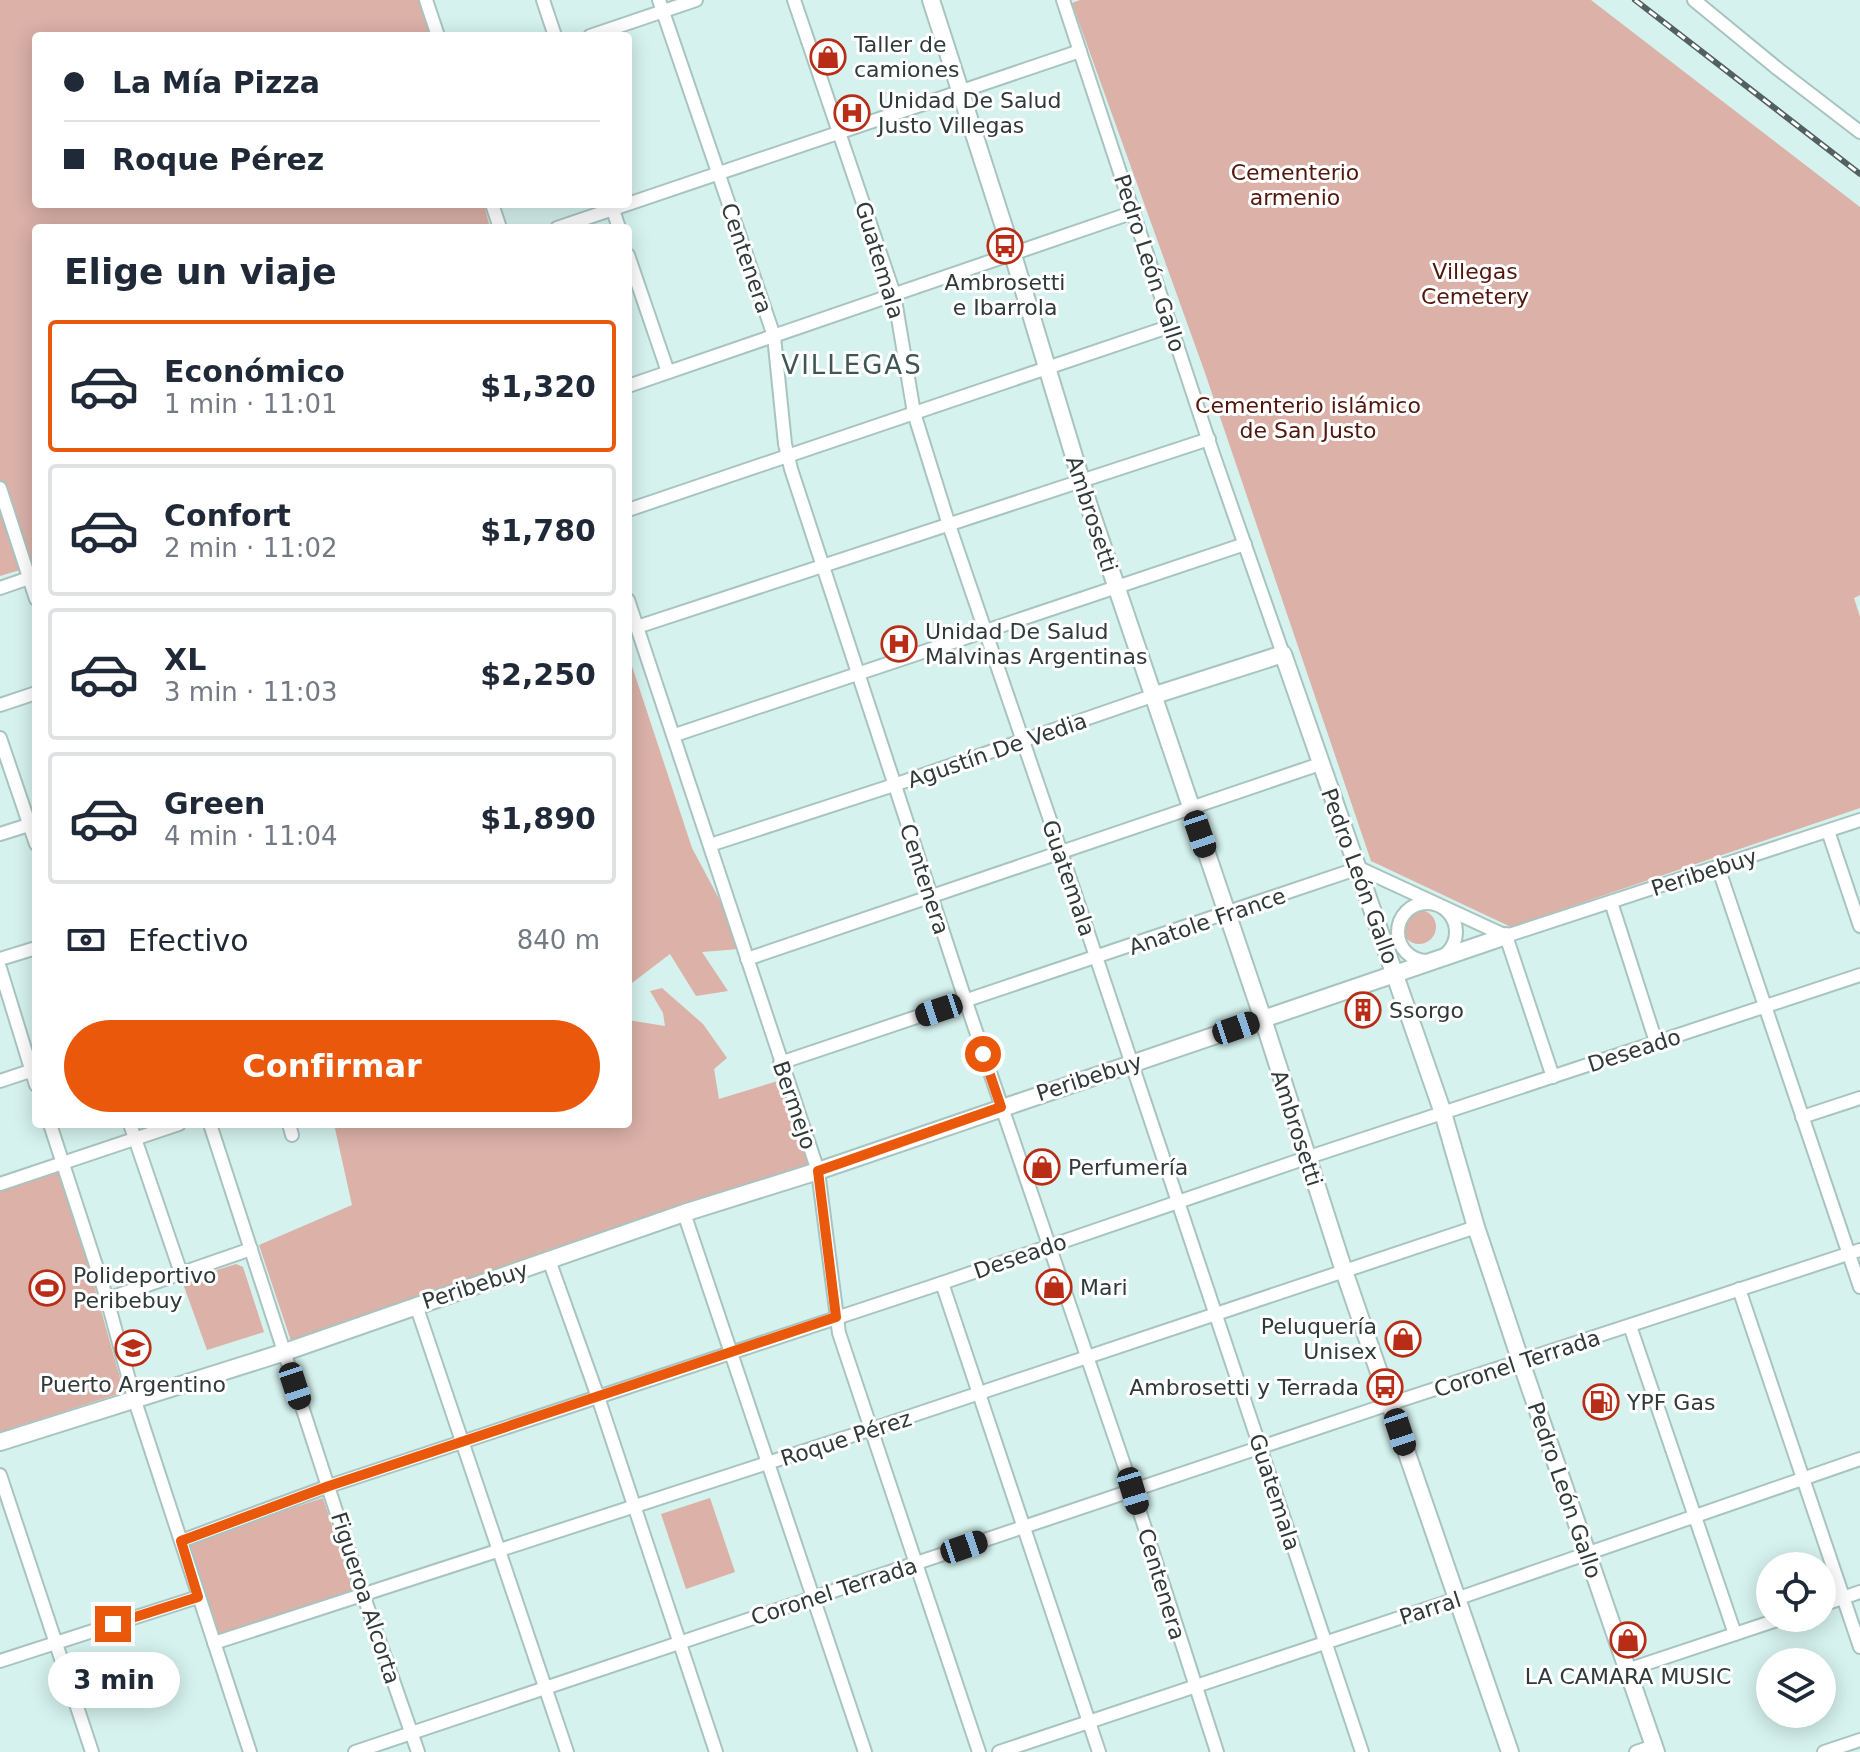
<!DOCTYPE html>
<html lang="es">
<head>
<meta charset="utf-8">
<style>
	body { margin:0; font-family:"DejaVu Sans",sans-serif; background:#f2f2f3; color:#1f2937; height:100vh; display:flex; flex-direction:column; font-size:30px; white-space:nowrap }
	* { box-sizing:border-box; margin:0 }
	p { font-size:26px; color:#747a83 }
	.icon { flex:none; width:44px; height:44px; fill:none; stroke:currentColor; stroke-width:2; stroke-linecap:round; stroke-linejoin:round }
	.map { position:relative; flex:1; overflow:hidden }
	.panel { position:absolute; left:32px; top:224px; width:600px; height:904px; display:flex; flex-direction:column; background:#fff; border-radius:8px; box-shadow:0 4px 20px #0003 }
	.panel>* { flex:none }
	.hud { position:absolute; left:32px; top:32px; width:600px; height:176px; border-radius:8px; box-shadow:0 4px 20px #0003; display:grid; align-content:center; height:176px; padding:0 32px; background:#fff }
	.buttons { position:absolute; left:1756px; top:1552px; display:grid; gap:16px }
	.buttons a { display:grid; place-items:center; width:80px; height:80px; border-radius:50%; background:#fff; box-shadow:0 4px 20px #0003; font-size:40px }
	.end { position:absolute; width:36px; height:36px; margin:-18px; border:10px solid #ea580c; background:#fff; box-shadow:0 0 0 4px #fff }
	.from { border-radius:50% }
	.bubble { position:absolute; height:56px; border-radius:28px; background:#fff; box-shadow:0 4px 20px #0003; font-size:26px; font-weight:700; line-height:56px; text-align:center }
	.car { position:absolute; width:24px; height:48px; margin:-24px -12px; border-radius:10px; box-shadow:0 0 6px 2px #0007; background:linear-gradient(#222 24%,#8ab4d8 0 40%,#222 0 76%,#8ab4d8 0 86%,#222 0) }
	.hud b { display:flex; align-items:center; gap:28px; height:76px; font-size:30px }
	.hud b+b { border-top:2px solid #e0e1e3 }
	.hud i { width:20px; height:20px; background:#1f2937 }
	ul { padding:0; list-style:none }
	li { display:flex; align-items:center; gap:24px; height:132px; margin:0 16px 12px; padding:0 16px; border:4px solid #e0e1e3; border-radius:8px }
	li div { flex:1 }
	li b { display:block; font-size:30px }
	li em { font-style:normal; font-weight:700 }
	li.current { border-color:#ea580c }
	li>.icon { width:72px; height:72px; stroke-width:1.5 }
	h2 { padding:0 32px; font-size:36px; line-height:96px }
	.pay { display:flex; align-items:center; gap:20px; height:88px; padding:0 32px; font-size:30px }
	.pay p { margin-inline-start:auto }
	.primary-button { display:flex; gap:16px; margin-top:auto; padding:16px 32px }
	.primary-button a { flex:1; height:92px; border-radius:48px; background:#ea580c; color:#fff; font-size:32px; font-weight:700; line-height:92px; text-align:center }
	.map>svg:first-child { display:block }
</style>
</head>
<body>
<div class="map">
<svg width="1860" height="1752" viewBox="0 0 1860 1752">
	<rect width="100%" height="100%" fill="#d5f2ee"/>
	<g fill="#dbb1a8">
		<path d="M0 0H420L431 36H36V204H484L490 228H36V599L0 489Z"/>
		<path d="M1080 0H1591L1860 207V595L1854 598 1860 617V808L1511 927 1371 861 1204 370 1072 3Z"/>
		<path d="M0 501 23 569 0 576Z"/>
		<path d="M628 654 692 848 724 908 739 949 702 952 728 991 696 996 670 954 628 986Z"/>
		<circle cx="1419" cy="927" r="17"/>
		<path d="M662 988 703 1024 727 1058 714 1069 719 1099 781 1080 809 1168 291 1341 259 1245 352 1205 334 1124H628V1020L665 1026 663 1013 650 991Z"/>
		<path d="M57 1171 63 1175 122 1385 118 1394 0 1432V1190Z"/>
		<path d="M236 1264 243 1267 264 1332 207 1350 182 1281Z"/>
		<path d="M323 1498 354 1593 216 1638 185 1543Z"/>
		<path d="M710 1498 735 1572 686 1589 661 1514Z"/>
	</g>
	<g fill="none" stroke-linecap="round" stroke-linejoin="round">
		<defs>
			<g id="street">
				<path d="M426 0 438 36"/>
				<path d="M543 0 555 36"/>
				<path d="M659 0 774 336 785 444 791 469 966 1002 1133 1491 1217 1752"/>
				<path d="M794 0 894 294 914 413 949 525 1061 852 1362 1752"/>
				<path d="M1063 0 1212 451 1283 654"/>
				<path d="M1694 0 1778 69 1860 132"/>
				<path d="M590 36 696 0"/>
				<path d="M492 204 500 228"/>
				<path d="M611 204 619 228"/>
				<path d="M557 228 1080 51"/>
				<path d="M628 255 668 372"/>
				<path d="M628 386 1134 212"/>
				<path d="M0 488 36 599"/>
				<path d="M628 510 1171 326"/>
				<path d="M0 588 29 578"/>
				<path d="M628 600 818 1171 839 1333 979 1752"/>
				<path d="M637 627 1209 439"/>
				<path d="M0 705 36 693"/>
				<path d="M675 735 1245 544"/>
				<path d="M0 738 36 844"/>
				<path d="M1828 831 1860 926"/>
				<path d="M0 834 35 823"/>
				<path d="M710 845 894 785 1152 696"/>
				<path d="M1718 867 1860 1287"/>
				<path d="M1611 902 1656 1042"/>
				<circle cx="1427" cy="932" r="29"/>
				<path d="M1506 936 1860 820"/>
				<path d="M1506 936 1553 1077"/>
				<path d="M0 959 36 948"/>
				<path d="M747 959 1320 764"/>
				<path d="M0 968 36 1085"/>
				<path d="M780 1063 1359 868 1506 936"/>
				<path d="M0 1081 36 1069"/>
				<path d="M1802 1117 1860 1098"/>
				<path d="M50 1124 107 1299 134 1398 250 1752"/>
				<path d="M130 1124 181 1273"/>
				<path d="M210 1124 363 1594 418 1752"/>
				<path d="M289 1124 292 1135"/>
				<path d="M0 1184 179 1124"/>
				<path d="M684 1213 865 1752"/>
				<path d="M549 1260 598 1397 716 1752"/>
				<path d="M942 1283 1099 1752"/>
				<path d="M1739 1289 1860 1647"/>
				<path d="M107 1299 251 1249"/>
				<path d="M416 1305 567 1752"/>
				<path d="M1630 1326 1735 1634"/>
				<path d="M0 1475 92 1752"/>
				<path d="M181 1541 329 1486 942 1283 1306 1158 1860 975"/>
				<path d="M1822 1605 1860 1592"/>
				<path d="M214 1643 872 1429 1476 1227"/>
				<path d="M0 1661 198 1597"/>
				<path d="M1627 1670 1783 1618"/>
				<path d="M355 1752 1380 1407 1860 1250"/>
				<path d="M999 1752 1456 1599 1860 1459"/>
				<path d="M1636 1752 1654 1746"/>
				<path d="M1824 1752 1860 1740"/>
			</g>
			<g id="secondary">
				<path d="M931 0 1013 255 1089 506 1263 1019 1344 1271 1510 1752"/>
				<path d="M1152 696 1283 654 1443 1113 1476 1227 1521 1362 1656 1752"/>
				<path d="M0 1442 285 1352 684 1213 818 1171 1506 936"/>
			</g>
		</defs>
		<use href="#street" stroke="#a8c4c0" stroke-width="16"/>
		<use href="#secondary" stroke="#a8c4c0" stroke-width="20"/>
		<use href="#street" stroke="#fff" stroke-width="12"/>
		<use href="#secondary" stroke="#fff" stroke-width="16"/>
		<defs>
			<path id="rail" d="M1635 0 1860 174"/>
		</defs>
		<use href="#rail" stroke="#52615f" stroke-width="6"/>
		<use href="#rail" stroke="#fff" stroke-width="3" stroke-dasharray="9" stroke-linecap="butt"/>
	</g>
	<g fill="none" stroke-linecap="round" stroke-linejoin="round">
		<path stroke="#ea580c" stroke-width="10" d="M113 1624 198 1597 181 1541 329 1486 836 1317 818 1171 1001 1107 983 1054"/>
	</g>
	<defs>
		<symbol id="shop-ring" viewBox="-11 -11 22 22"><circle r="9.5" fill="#fff" stroke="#b92d17" stroke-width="1.5"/><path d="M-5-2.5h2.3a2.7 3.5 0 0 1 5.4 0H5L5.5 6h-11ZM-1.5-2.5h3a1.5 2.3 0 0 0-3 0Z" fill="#b92d17"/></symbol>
		<symbol id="hospital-ring" viewBox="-11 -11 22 22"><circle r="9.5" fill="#fff" stroke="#b92d17" stroke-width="1.5"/><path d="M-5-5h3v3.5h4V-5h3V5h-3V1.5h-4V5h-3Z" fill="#b92d17"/></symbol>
		<symbol id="bus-ring" viewBox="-11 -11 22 22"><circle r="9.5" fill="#fff" stroke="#b92d17" stroke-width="1.5"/><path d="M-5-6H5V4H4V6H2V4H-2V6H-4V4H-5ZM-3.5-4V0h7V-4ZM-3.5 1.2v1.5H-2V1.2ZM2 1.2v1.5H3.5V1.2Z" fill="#b92d17"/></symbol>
		<symbol id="building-ring" viewBox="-11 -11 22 22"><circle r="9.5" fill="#fff" stroke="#b92d17" stroke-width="1.5"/><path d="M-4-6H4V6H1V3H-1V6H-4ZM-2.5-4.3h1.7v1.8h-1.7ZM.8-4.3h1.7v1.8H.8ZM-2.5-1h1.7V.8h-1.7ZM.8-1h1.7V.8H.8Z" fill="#b92d17"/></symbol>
		<symbol id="stadium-ring" viewBox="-11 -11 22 22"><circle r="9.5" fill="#fff" stroke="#b92d17" stroke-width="1.5"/><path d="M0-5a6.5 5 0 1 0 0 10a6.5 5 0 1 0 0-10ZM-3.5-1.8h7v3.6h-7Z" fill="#b92d17"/></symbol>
		<symbol id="school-ring" viewBox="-11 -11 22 22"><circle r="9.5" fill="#fff" stroke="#b92d17" stroke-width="1.5"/><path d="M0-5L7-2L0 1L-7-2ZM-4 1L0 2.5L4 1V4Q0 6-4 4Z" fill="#b92d17"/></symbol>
		<symbol id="fuel-ring" viewBox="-11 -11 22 22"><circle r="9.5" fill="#fff" stroke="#b92d17" stroke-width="1.5"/><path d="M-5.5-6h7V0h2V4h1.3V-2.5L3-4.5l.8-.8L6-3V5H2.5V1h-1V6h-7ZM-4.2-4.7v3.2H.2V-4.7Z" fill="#b92d17"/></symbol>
	</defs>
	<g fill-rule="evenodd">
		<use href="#shop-ring" x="808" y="37" width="40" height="40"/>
		<use href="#hospital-ring" x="832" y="93" width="40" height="40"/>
		<use href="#bus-ring" x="985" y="226" width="40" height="40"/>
		<use href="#hospital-ring" x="879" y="624" width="40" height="40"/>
		<use href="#building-ring" x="1343" y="990" width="40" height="40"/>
		<use href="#shop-ring" x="1022" y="1147" width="40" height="40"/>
		<use href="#shop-ring" x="1034" y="1267" width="40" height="40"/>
		<use href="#stadium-ring" x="27" y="1268" width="40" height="40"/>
		<use href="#shop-ring" x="1383" y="1319" width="40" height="40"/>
		<use href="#school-ring" x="113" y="1328" width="40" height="40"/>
		<use href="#bus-ring" x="1365" y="1367" width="40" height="40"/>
		<use href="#fuel-ring" x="1581" y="1382" width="40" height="40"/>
		<use href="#shop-ring" x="1608" y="1620" width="40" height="40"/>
	</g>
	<g text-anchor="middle" stroke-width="6" stroke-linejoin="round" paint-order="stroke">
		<g font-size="22" fill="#2f3a39" stroke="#fff" text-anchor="start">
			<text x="854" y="52">Taller de<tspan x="854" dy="25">camiones</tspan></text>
			<text x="878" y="108">Unidad De Salud<tspan x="878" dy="25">Justo Villegas</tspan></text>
			<text x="1005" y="290" text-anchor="middle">Ambrosetti<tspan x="1005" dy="25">e Ibarrola</tspan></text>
			<text x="925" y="639">Unidad De Salud<tspan x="925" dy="25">Malvinas Argentinas</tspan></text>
			<text x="1389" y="1018">Ssorgo</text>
			<text x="1068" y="1175">Perfumería</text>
			<text x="73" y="1283">Polideportivo<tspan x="73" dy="25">Peribebuy</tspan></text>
			<text x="1080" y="1295">Mari</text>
			<text x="1377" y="1334" text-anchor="end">Peluquería<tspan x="1377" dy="25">Unisex</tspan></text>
			<text x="133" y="1392" text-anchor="middle">Puerto Argentino</text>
			<text x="1359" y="1395" text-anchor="end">Ambrosetti y Terrada</text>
			<text x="1627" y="1410">YPF Gas</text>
			<text x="1628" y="1684" text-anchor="middle">LA CAMARA MUSIC</text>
		</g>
		<g font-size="22" fill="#52160c" stroke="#fff">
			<text x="1295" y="180">Cementerio<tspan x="1295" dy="25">armenio</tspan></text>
			<text x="1475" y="279">Villegas<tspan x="1475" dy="25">Cemetery</tspan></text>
			<text x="1308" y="413">Cementerio islámico<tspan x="1308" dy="25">de San Justo</tspan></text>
		</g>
		<g font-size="22" fill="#2f3a39" stroke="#fff">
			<text transform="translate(747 258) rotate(71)" y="8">Centenera</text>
			<text transform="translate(880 260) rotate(73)" y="8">Guatemala</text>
			<text transform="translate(1150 263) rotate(72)" y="8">Pedro León Gallo</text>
			<text transform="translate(1092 514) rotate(72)" y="8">Ambrosetti</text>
			<text transform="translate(997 750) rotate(-19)" y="8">Agustín De Vedia</text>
			<text transform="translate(1704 872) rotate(-18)" y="8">Peribebuy</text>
			<text transform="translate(1360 876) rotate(70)" y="8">Pedro León Gallo</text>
			<text transform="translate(1069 878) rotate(71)" y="8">Guatemala</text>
			<text transform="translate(925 879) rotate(72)" y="8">Centenera</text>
			<text transform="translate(1207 921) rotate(-19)" y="8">Anatole France</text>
			<text transform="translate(1634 1050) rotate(-18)" y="8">Deseado</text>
			<text transform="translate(1089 1077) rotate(-18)" y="8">Peribebuy</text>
			<text transform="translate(795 1105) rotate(71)" y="8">Bermejo</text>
			<text transform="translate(1297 1128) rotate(72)" y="8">Ambrosetti</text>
			<text transform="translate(1020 1256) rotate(-19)" y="8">Deseado</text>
			<text transform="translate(475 1285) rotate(-18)" y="8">Peribebuy</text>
			<text transform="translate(1517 1363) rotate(-18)" y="8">Coronel Terrada</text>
			<text transform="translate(846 1438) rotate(-18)" y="8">Roque Pérez</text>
			<text transform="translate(1565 1490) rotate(71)" y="8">Pedro León Gallo</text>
			<text transform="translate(1275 1492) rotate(72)" y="8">Guatemala</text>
			<text transform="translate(1162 1584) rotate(73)" y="8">Centenera</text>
			<text transform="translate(834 1591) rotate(-18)" y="8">Coronel Terrada</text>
			<text transform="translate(366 1598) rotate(72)" y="8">Figueroa Alcorta</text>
			<text transform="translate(1430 1608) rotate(-18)" y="8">Parral</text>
		</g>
		<g font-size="26" letter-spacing="2" fill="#3e5754" stroke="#fff">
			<text x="852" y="374">VILLEGAS</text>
		</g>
	</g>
</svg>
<div class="buttons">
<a><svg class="icon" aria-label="locate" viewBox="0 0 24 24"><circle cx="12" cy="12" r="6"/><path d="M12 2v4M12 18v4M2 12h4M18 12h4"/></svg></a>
<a><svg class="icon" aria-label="layers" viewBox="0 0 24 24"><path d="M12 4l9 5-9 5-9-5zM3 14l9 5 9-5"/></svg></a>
</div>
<i class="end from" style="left:983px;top:1054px"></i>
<i class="end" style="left:113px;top:1624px"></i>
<div class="bubble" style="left:48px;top:1652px;width:132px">3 min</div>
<i class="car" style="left:1200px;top:834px;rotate:161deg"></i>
<i class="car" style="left:939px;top:1010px;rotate:252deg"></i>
<i class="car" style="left:1236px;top:1028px;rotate:71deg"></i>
<i class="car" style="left:295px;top:1386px;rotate:162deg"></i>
<i class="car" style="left:1400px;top:1432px;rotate:162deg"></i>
<i class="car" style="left:1133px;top:1491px;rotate:163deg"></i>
<i class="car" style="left:964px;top:1547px;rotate:71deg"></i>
<div class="hud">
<b><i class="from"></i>La Mía Pizza</b>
<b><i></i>Roque Pérez</b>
</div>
<section class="panel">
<h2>Elige un viaje</h2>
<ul>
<li class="current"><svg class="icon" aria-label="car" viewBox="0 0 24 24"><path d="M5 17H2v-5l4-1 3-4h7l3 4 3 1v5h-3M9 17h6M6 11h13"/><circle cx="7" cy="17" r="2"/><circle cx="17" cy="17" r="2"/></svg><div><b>Económico</b><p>1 min · 11:01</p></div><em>$1,320</em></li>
<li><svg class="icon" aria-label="car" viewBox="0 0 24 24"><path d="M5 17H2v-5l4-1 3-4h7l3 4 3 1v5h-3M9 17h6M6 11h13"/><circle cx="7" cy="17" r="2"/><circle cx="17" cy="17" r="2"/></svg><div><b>Confort</b><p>2 min · 11:02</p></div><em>$1,780</em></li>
<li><svg class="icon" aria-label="car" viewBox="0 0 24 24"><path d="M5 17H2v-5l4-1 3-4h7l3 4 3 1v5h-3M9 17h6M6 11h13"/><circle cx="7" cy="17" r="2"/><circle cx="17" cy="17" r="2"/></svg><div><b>XL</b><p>3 min · 11:03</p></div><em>$2,250</em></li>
<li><svg class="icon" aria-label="car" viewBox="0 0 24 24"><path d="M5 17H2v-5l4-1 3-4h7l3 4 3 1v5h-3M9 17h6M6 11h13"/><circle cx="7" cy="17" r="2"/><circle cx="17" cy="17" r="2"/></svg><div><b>Green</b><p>4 min · 11:04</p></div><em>$1,890</em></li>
</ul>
<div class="pay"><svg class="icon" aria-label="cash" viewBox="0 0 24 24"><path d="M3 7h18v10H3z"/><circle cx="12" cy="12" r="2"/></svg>Efectivo<p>840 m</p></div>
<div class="primary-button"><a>Confirmar</a></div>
</section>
</div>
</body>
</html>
